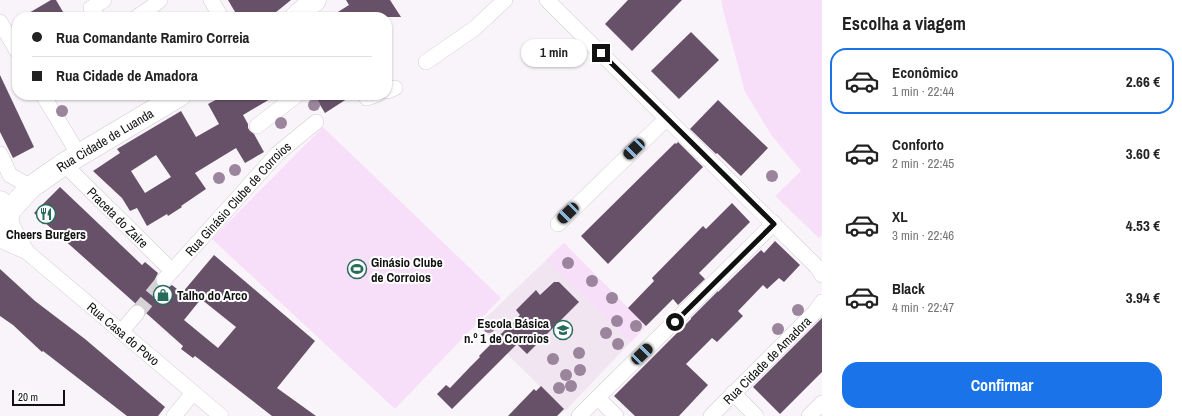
<!DOCTYPE html>
<html lang="pt">
<head>
<meta charset="utf-8">
<style>
	body { margin:0; font-family:"Archivo Narrow",sans-serif; background:#f6f6f6; color:#222; height:100vh; display:flex; flex-direction:column; font-size:15px; white-space:nowrap }
	* { box-sizing:border-box; margin:0 }
	p { font-size:13px; color:#767676 }
	.icon { flex:none; width:22px; height:22px; fill:none; stroke:currentColor; stroke-width:2; stroke-linecap:round; stroke-linejoin:round }
	.map { position:relative; flex:1; overflow:hidden }
	.drawer { display:flex; flex-direction:column; background:#fff; width:360px }
	.drawer>* { flex:none }
	.top-card { position:absolute; left:12px; top:12px; width:380px; height:88px; border-radius:16px; box-shadow:0 1px 3px #0004; display:grid; align-content:center; height:88px; padding:0 20px; background:#fff }
	.scale { position:absolute; left:12px; bottom:10px; width:53px; box-sizing:border-box; padding-left:4px; border:2px solid #121112; border-top:0; font-size:11px; line-height:14px; white-space:nowrap; color:#121112; -webkit-text-stroke:3px #fff; paint-order:stroke }
	.end { position:absolute; width:18px; height:18px; margin:-9px; border:5px solid #121112; background:#fff; box-shadow:0 0 0 2px #fff }
	.from { border-radius:50% }
	.bubble { position:absolute; height:28px; border-radius:14px; background:#fff; box-shadow:0 1px 3px #0004; font-size:13px; font-weight:700; line-height:28px; text-align:center }
	.car { position:absolute; width:12px; height:24px; margin:-12px -6px; border-radius:5px; box-shadow:0 0 3px 1px #0007; background:linear-gradient(#222 24%,#8ab4d8 0 40%,#222 0 76%,#8ab4d8 0 86%,#222 0) }
	.top-card b { display:flex; align-items:center; gap:14px; height:38px; font-size:15px }
	.top-card b+b { border-top:1px solid #e0e0e0 }
	.top-card i { width:10px; height:10px; background:#222 }
	ul { padding:0; list-style:none }
	li { display:flex; align-items:center; gap:12px; height:66px; margin:0 8px 6px; padding:0 12px; border:2px solid transparent; border-radius:16px }
	li div { flex:1 }
	li b { display:block; font-size:15px }
	li em { font-style:normal; font-weight:700 }
	li.selected { border-color:#1a73e8 }
	li>.icon { width:36px; height:36px; stroke-width:1.5 }
	h2 { padding:0 20px; font-size:18px; line-height:48px }
	.button { display:flex; gap:8px; margin-top:auto; padding:8px 20px }
	.button a { flex:1; height:46px; border-radius:16px; background:#1a73e8; color:#fff; font-size:16px; font-weight:700; line-height:46px; text-align:center }
	main { display:flex; flex:1; min-height:0 }
	.map>svg:first-child { display:block }
</style>
</head>
<body>
<main>
<div class="map">
<svg width="822" height="416" viewBox="0 0 822 416">
	<rect width="100%" height="100%" fill="#f9f4f9"/>
	<path fill="#f0e5f0" d="M564 243 646 326 565 411 478 325Z"/>
	<g fill="#f8dff9">
		<path d="M721 0H822V235L819 238 775 196 801 171 772 136 745 92 723 10Z"/>
		<path d="M323 127 501 298 395 409 212 239Z"/>
		<path d="M564 243 646 326 631 342 546 260Z"/>
	</g>
	<g fill="#675168" fill-rule="evenodd">
		<path d="M51 0H56L66 17H22Z"/>
		<path d="M228 0H291L270 17H238Z"/>
		<path d="M346 0H390L401 17H330L349 5Z"/>
		<path d="M628 0H682L632 51 605 24Z"/>
		<path d="M691 32 719 60 679 99 651 71Z"/>
		<path d="M0 75 34 147 13 158 0 132Z"/>
		<path d="M225 95H277L243 115 248 124V128L250 131 254 134 264 152 245 163 236 148 195 173 206 189 181 206 182 207 168 216 167 214 147 226 137 208 130 211 122 198 93 171 120 153 117 149 181 111 196 137 219 124 208 104ZM156 155 171 177 145 193 131 171Z"/>
		<path d="M314 95H353L325 113Z"/>
		<path d="M718 100 768 148 741 176 717 153 716 154 690 129Z"/>
		<path d="M678 142 703 167 608 264 581 236 675 143 676 144Z"/>
		<path d="M60 187 142 265 145 262 158 273 155 279 156 283 158 287 162 289H166L172 285 182 293 214 255 315 341 277 388 316 416H272L195 356 193 358 181 349 183 346 146 313 145 310 143 306 139 304H136L34 213ZM201 299 236 327 218 348 184 320Z"/>
		<path d="M732 203 750 222 699 273 705 279 678 305 673 299 646 326 628 308 654 281 652 278 703 226 706 229Z"/>
		<path d="M775 241 800 265 784 282 779 278 767 289 763 285 738 311 743 316 717 342 712 338 686 364 708 385 679 416H635L614 396 691 319V318L718 291V292L761 250 764 253Z"/>
		<path d="M0 269 35 301 85 339 165 407 158 416H127L43 351 42 352 13 325 0 316Z"/>
		<path d="M554 282H559L579 302 527 354 517 344 452 409 437 394 446 385 450 388 471 366 480 357 479 356 520 315 516 310 536 290 540 295Z"/>
		<path d="M822 318V372L780 414 753 387Z"/>
		<path d="M541 386 564 409 557 416H508L534 389 536 391Z"/>
	</g>
	<g fill="none" stroke-linecap="round" stroke-linejoin="round">
		<path stroke="#d6d2d6" stroke-width="15" stroke-dasharray="15 8" stroke-linecap="butt" d="M137 313 164 280"/>
		<defs>
			<g id="street">
				<path d="M211 0 221 17"/>
				<path d="M547 0 817 267 822 275"/>
				<path d="M97 17 91 8 104 0"/>
				<path d="M137 17 149 9 160 0"/>
				<path d="M0 22 17 51"/>
				<path d="M426 62 475 28 505 0"/>
				<path d="M387 91 395 88"/>
				<path d="M43 95 79 155"/>
				<path d="M365 95 367 98 376 95"/>
				<path d="M257 126 297 95"/>
				<path d="M0 154 10 175 31 187"/>
				<path id="s1" d="M64 164 172 271"/>
				<path d="M8 218 27 252"/>
				<path d="M558 224 667 118"/>
				<path id="s2" d="M0 240 27 252 221 416"/>
				<path id="s3" d="M164 280 277 154 316 122"/>
				<path d="M121 332 137 313"/>
				<path d="M733 393 756 416"/>
				<path d="M598 398 616 416"/>
				<path d="M174 416 193 393"/>
				<path d="M579 416 774 223"/>
				<path id="s4" d="M711 416 815 312 822 302"/>
				<path d="M809 416 822 403"/>
			</g>
			<g id="secondary">
				<path d="M296 17 315 0"/>
				<path id="s5" d="M7 213 31 187 64 164 180 95"/>
			</g>
			<path id="primary" d="M0 202C11 212 10 226 0 236"/>
		</defs>
		<use href="#street" stroke="#d1cdd1" stroke-width="16"/>
		<use href="#secondary" stroke="#d1cdd1" stroke-width="23"/>
		<use href="#primary" stroke="#d1cdd1" stroke-width="23"/>
		<use href="#street" stroke="#fff" stroke-width="15"/>
		<use href="#secondary" stroke="#fff" stroke-width="22"/>
		<use href="#primary" stroke="#fff" stroke-width="22"/>
	</g>
	<g fill="#9a859c">
		<circle cx="314" cy="105" r="6"/>
		<circle cx="62" cy="111" r="6"/>
		<circle cx="281" cy="123" r="6"/>
		<circle cx="235" cy="170" r="6"/>
		<circle cx="772" cy="176" r="6"/>
		<circle cx="219" cy="178" r="6"/>
		<circle cx="568" cy="263" r="6"/>
		<circle cx="592" cy="281" r="6"/>
		<circle cx="612" cy="298" r="6"/>
		<circle cx="798" cy="310" r="6"/>
		<circle cx="617" cy="321" r="6"/>
		<circle cx="636" cy="326" r="6"/>
		<circle cx="489" cy="327" r="6"/>
		<circle cx="778" cy="329" r="6"/>
		<circle cx="606" cy="333" r="6"/>
		<circle cx="618" cy="344" r="6"/>
		<circle cx="579" cy="353" r="6"/>
		<circle cx="553" cy="359" r="6"/>
		<circle cx="580" cy="370" r="6"/>
		<circle cx="566" cy="375" r="6"/>
		<circle cx="571" cy="386" r="6"/>
		<circle cx="559" cy="388" r="6"/>
	</g>
	<g fill="none" stroke-linecap="round" stroke-linejoin="round">
		<path stroke="#121112" stroke-width="5" d="M601 53 774 224 675 322"/>
	</g>
	<defs>
		<symbol id="restaurant-ring" viewBox="-11 -11 22 22"><circle r="9.5" fill="#fff" stroke="#296b5b" stroke-width="1.5"/><path d="M-5-6h1v4h1v-4h1v4h1v-4h1v5L-1.5 .5V6h-2V.5L-5-1ZM5-6V6H3V1.5H1.5Q1.5-4 5-6Z" fill="#296b5b"/></symbol>
		<symbol id="stadium-ring" viewBox="-11 -11 22 22"><circle r="9.5" fill="#fff" stroke="#296b5b" stroke-width="1.5"/><path d="M0-5a6.5 5 0 1 0 0 10a6.5 5 0 1 0 0-10ZM-3.5-1.8h7v3.6h-7Z" fill="#296b5b"/></symbol>
		<symbol id="shop-ring" viewBox="-11 -11 22 22"><circle r="9.5" fill="#fff" stroke="#296b5b" stroke-width="1.5"/><path d="M-5-2.5h2.3a2.7 3.5 0 0 1 5.4 0H5L5.5 6h-11ZM-1.5-2.5h3a1.5 2.3 0 0 0-3 0Z" fill="#296b5b"/></symbol>
		<symbol id="school-ring" viewBox="-11 -11 22 22"><circle r="9.5" fill="#fff" stroke="#296b5b" stroke-width="1.5"/><path d="M0-5L7-2L0 1L-7-2ZM-4 1L0 2.5L4 1V4Q0 6-4 4Z" fill="#296b5b"/></symbol>
	</defs>
	<g fill-rule="evenodd">
		<use href="#restaurant-ring" x="35" y="203" width="22" height="22"/>
		<use href="#stadium-ring" x="346" y="258" width="22" height="22"/>
		<use href="#shop-ring" x="152" y="284" width="22" height="22"/>
		<use href="#school-ring" x="552" y="319" width="22" height="22"/>
	</g>
	<g text-anchor="middle" stroke-width="4" stroke-linejoin="round" paint-order="stroke">
		<g font-size="13" fill="#121112" stroke="#fff">
			<text dy="5" stroke="none"><textPath href="#s5" startOffset="123">Rua Cidade de Luanda</textPath></text>
			<text dy="5" stroke="none"><textPath href="#s3" startOffset="110">Rua Ginásio Clube de Corroios</textPath></text>
			<text dy="5" stroke="none"><textPath href="#s1" startOffset="76">Praceta do Zaire</textPath></text>
			<text dy="5" stroke="none"><textPath href="#s2" startOffset="156">Rua Casa do Povo</textPath></text>
			<text dy="5" stroke="none"><textPath href="#s4" startOffset="79">Rua Cidade de Amadora</textPath></text>
		</g>
		<g font-size="13" font-weight="bold" fill="#121112" stroke="#fff" text-anchor="start">
			<text x="46" y="239" text-anchor="middle">Cheers Burgers</text>
			<text x="371" y="267">Ginásio Clube<tspan x="371" dy="15">de Corroios</tspan></text>
			<text x="177" y="300">Talho do Arco</text>
			<text x="549" y="328" text-anchor="end">Escola Básica<tspan x="549" dy="15">n.º 1 de Corroios</tspan></text>
		</g>
	</g>
</svg>
<div class="scale">20 m</div>
<i class="end from" style="left:675px;top:322px"></i>
<i class="end" style="left:601px;top:53px"></i>
<div class="bubble" style="left:521px;top:39px;width:66px">1 min</div>
<i class="car" style="left:634px;top:149px;rotate:226deg"></i>
<i class="car" style="left:568px;top:213px;rotate:226deg"></i>
<i class="car" style="left:642px;top:354px;rotate:46deg"></i>
<div class="top-card">
<b><i class="from"></i>Rua Comandante Ramiro Correia</b>
<b><i></i>Rua Cidade de Amadora</b>
</div>
</div>
<section class="drawer">
<h2>Escolha a viagem</h2>
<ul>
<li class="selected"><svg class="icon" aria-label="car" viewBox="0 0 24 24"><path d="M5 17H2v-5l4-1 3-4h7l3 4 3 1v5h-3M9 17h6M6 11h13"/><circle cx="7" cy="17" r="2"/><circle cx="17" cy="17" r="2"/></svg><div><b>Econômico</b><p>1 min · 22:44</p></div><em>2.66 €</em></li>
<li><svg class="icon" aria-label="car" viewBox="0 0 24 24"><path d="M5 17H2v-5l4-1 3-4h7l3 4 3 1v5h-3M9 17h6M6 11h13"/><circle cx="7" cy="17" r="2"/><circle cx="17" cy="17" r="2"/></svg><div><b>Conforto</b><p>2 min · 22:45</p></div><em>3.60 €</em></li>
<li><svg class="icon" aria-label="car" viewBox="0 0 24 24"><path d="M5 17H2v-5l4-1 3-4h7l3 4 3 1v5h-3M9 17h6M6 11h13"/><circle cx="7" cy="17" r="2"/><circle cx="17" cy="17" r="2"/></svg><div><b>XL</b><p>3 min · 22:46</p></div><em>4.53 €</em></li>
<li><svg class="icon" aria-label="car" viewBox="0 0 24 24"><path d="M5 17H2v-5l4-1 3-4h7l3 4 3 1v5h-3M9 17h6M6 11h13"/><circle cx="7" cy="17" r="2"/><circle cx="17" cy="17" r="2"/></svg><div><b>Black</b><p>4 min · 22:47</p></div><em>3.94 €</em></li>
</ul>
<div class="button"><a>Confirmar</a></div>
</section>
</main>
</body>
</html>
